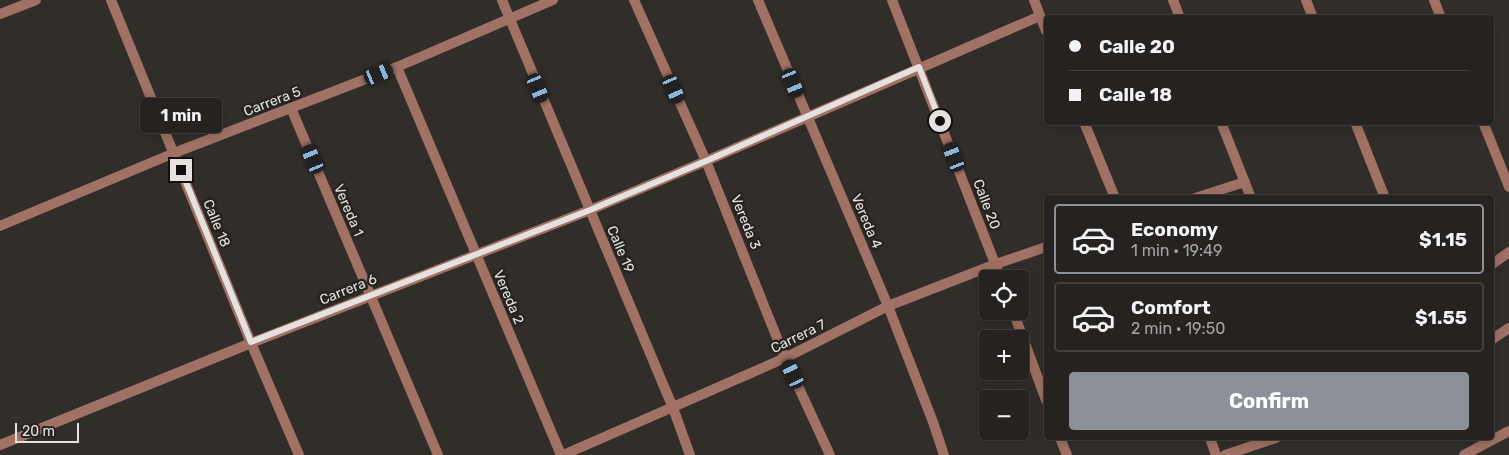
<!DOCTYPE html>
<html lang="en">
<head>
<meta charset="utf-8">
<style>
	body { margin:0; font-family:Rubik,sans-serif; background:#312f2d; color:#f1f3f6; height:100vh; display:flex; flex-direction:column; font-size:19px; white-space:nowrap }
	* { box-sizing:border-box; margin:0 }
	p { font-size:16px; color:#a3a4a5 }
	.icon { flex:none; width:28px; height:28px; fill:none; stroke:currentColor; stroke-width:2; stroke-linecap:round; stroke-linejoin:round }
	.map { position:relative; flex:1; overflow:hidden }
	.panel { position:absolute; left:1044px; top:195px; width:450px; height:245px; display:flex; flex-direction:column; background:#252220; border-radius:5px; box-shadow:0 2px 12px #0003,0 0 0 1px #423f3e }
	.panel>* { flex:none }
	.guide { position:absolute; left:1044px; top:15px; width:450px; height:110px; border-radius:5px; box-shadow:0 2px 12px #0003,0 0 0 1px #423f3e; display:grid; align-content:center; height:110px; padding:0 25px; background:#252220 }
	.tools { position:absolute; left:979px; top:270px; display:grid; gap:10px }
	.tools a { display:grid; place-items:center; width:50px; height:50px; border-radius:5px; background:#252220; box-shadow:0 2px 12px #0003,0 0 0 1px #423f3e; font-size:25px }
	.scale { position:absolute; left:15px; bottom:12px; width:64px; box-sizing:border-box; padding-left:5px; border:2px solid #e4e1df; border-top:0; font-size:14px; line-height:18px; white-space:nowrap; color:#e4e1df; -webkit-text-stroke:4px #272420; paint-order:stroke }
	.end { position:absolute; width:22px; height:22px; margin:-11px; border:6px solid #e4e1df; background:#111; box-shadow:0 0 0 2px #111 }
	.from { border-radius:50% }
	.bubble { position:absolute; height:35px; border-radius:5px; background:#252220; box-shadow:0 2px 12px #0003,0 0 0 1px #423f3e; font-size:16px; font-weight:700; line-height:35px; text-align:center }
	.car { position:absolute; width:15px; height:30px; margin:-15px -8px; border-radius:6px; box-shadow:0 0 4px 1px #0007; background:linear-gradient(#222 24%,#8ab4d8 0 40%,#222 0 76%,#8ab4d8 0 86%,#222 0) }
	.guide b { display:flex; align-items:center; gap:18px; height:48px; font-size:19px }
	.guide b+b { border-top:1px solid #423f3e }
	.guide i { width:12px; height:12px; background:#f1f3f6 }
	ul { padding:9px 0 0; list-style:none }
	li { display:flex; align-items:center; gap:15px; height:70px; margin:0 10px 8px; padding:0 15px; border:2px solid #423f3e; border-radius:5px }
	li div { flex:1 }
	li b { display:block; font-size:19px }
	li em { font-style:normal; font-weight:700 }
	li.selected { border-color:#8c9099 }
	li>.icon { width:45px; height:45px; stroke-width:1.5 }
	.button { display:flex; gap:10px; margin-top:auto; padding:10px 25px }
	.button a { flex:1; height:58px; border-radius:5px; background:#8c9099; color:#fff; font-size:20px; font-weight:700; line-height:58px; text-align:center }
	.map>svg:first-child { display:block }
</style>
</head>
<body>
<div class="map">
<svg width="1509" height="455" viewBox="0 0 1509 455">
	<rect width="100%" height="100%" fill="#312e2a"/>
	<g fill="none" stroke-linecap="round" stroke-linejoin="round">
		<g stroke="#a07164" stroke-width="10">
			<path d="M111 0 251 343 299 455"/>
			<path d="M502 0 673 408 690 455"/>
			<path d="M634 0 706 161 785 358 830 455"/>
			<path d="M758 0 888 306 933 422 944 455"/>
			<path d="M892 0 1001 279"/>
			<path d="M1034 0 1046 31"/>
			<path d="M1173 0 1180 18"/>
			<path d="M1306 0 1313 18"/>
			<path d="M1434 0 1441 18"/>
			<path d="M0 14 36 0"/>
			<path d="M397 67 561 455"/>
			<path d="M291 108 438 455"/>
			<path d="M1084 122 1115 198"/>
			<path d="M1221 122 1251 198"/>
			<path d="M1355 122 1385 198"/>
			<path d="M1483 122 1509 187"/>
			<path d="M1195 198 1245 182"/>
			<path d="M0 226 174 153 397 67 553 0"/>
			<path d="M1491 265 1509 252"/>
			<path d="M1013 311 1046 400"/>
			<path d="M1491 340 1509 328"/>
			<path d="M1060 438 1067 455"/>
			<path d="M1210 438 1216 455"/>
			<path d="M0 445 251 343 590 210 706 161 1040 16"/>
			<path d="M563 455 785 358 888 306 996 264 1046 247"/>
			<path d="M1225 455 1276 438"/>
			<path d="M1464 455 1509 431"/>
		</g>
	</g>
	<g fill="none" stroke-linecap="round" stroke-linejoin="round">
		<path stroke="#e4e1df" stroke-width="6" d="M181 170 251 342 590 210 706 161 919 67 940 121"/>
	</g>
	<g text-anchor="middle" stroke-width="5" stroke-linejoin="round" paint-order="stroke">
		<g font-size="14" fill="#e4e1df" stroke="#272420">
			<text transform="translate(272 101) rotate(-21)" y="5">Carrera 5</text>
			<text transform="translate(987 204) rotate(69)" y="5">Calle 20</text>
			<text transform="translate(349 210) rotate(67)" y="5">Vereda 1</text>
			<text transform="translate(867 221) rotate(67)" y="5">Vereda 4</text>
			<text transform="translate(746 222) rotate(68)" y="5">Vereda 3</text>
			<text transform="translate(217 223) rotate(68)" y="5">Calle 18</text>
			<text transform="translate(621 249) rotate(67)" y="5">Calle 19</text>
			<text transform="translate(348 289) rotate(-22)" y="5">Carrera 6</text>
			<text transform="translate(509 297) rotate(67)" y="5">Vereda 2</text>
			<text transform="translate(798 336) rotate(-26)" y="5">Carrera 7</text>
		</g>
	</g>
</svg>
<div class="tools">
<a><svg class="icon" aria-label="locate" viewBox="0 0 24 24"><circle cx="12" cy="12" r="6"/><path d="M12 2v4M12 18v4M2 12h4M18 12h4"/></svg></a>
<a>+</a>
<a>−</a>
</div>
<div class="scale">20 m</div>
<i class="end from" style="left:940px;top:121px"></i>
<i class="end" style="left:181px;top:170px"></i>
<div class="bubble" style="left:140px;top:98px;width:82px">1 min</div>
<i class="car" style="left:379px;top:74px;rotate:68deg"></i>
<i class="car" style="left:793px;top:83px;rotate:157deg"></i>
<i class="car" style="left:538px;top:88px;rotate:157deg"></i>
<i class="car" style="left:674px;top:89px;rotate:156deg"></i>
<i class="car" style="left:954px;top:157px;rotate:339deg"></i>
<i class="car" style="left:313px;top:159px;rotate:337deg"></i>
<i class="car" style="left:793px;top:374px;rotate:335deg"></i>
<div class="guide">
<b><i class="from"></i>Calle 20</b>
<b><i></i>Calle 18</b>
</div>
<section class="panel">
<ul>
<li class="selected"><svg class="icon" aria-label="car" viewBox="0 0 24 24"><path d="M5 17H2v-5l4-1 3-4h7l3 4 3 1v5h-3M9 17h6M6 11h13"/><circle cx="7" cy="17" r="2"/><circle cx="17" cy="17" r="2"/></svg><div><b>Economy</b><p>1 min · 19:49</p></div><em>$1.15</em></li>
<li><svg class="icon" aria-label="car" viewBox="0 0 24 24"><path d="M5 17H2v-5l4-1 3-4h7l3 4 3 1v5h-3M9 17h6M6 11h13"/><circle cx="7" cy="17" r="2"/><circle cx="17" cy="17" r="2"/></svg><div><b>Comfort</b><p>2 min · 19:50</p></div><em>$1.55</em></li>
</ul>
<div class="button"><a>Confirm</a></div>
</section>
</div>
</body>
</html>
